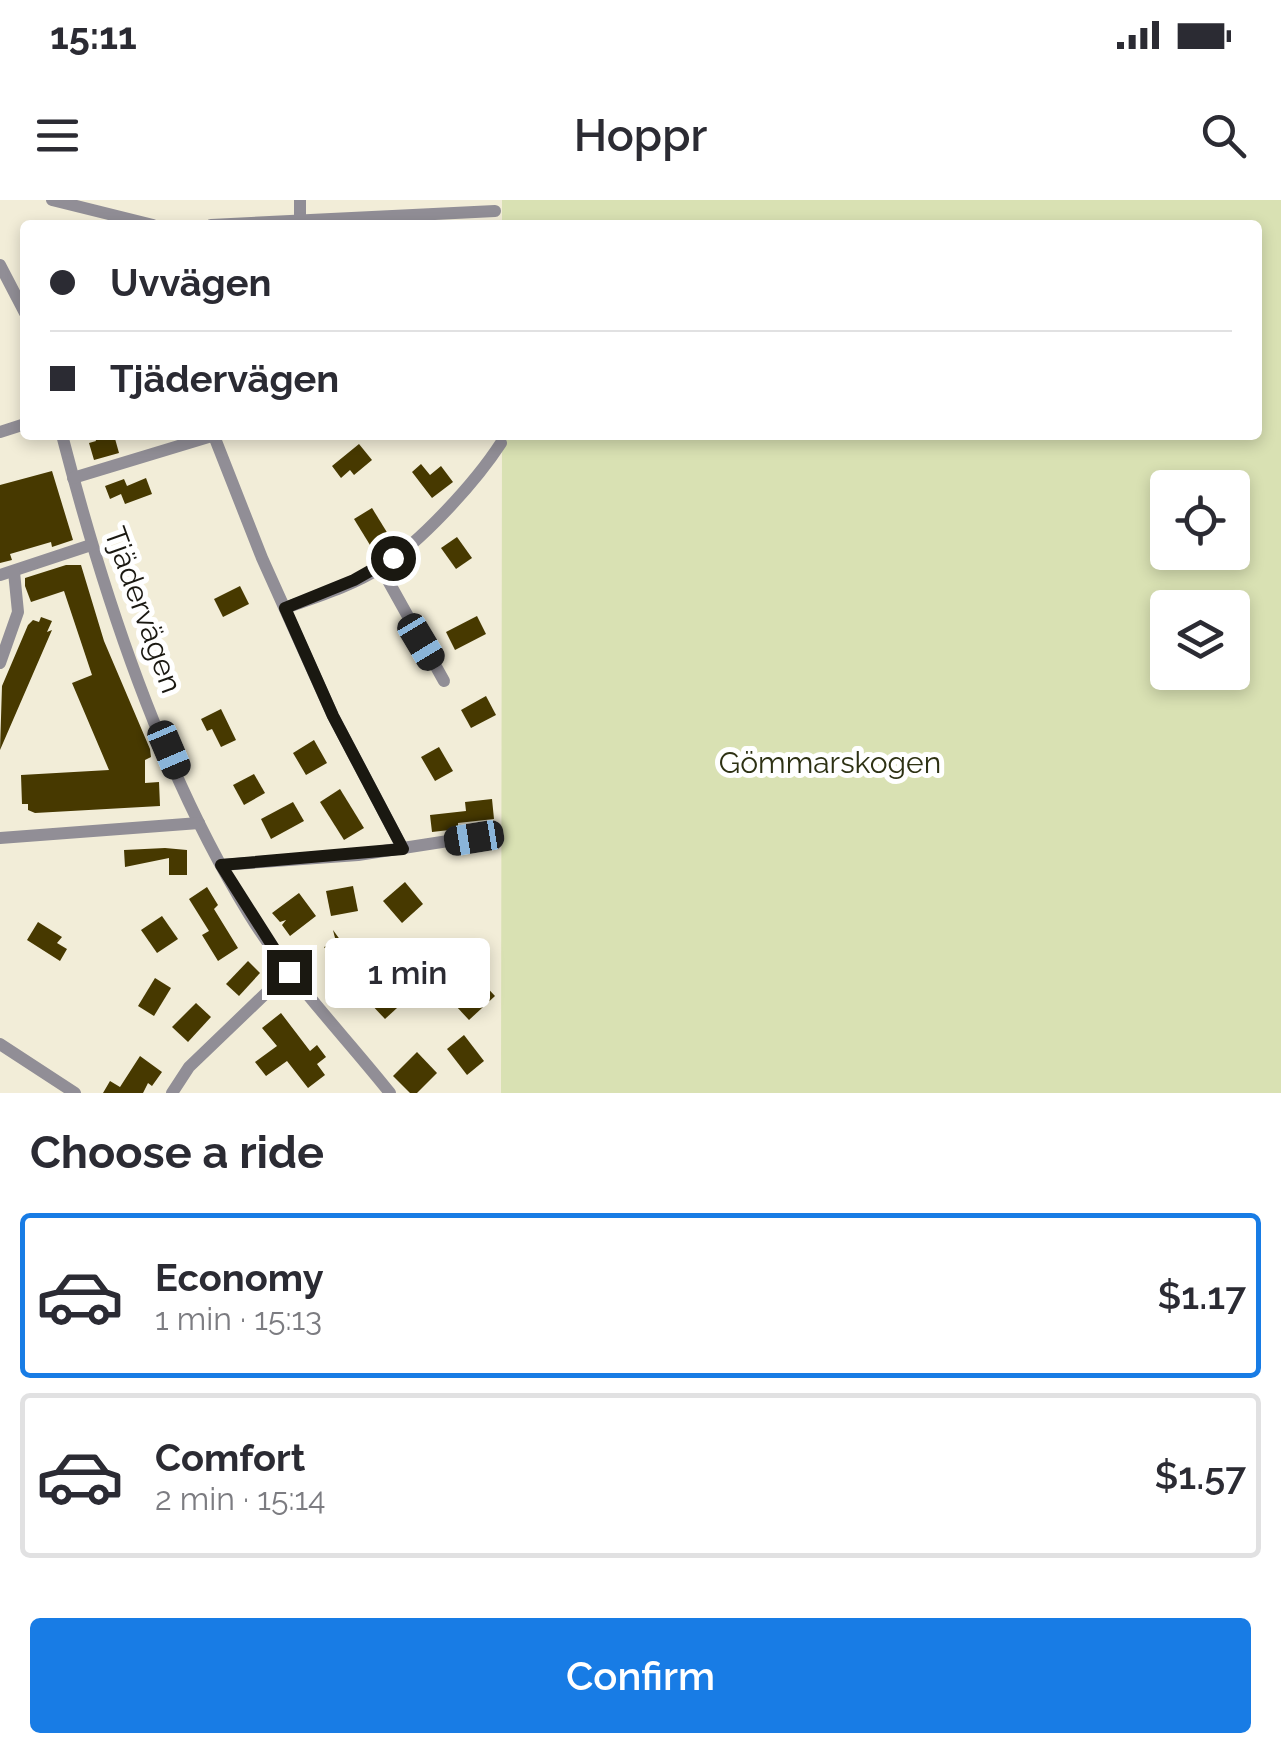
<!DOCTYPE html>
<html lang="en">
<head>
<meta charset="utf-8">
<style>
	body { margin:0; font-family:Raleway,sans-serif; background:#f7f7f7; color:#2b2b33; height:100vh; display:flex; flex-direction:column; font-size:38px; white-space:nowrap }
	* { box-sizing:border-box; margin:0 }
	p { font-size:32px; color:#7c7c81 }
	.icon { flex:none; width:55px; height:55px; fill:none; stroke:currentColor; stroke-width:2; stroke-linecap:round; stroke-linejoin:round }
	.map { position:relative; height:893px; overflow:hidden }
	.sheet { display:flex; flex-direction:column; background:#fff; flex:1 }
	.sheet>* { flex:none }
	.banner { position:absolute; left:20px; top:20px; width:1242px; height:220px; border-radius:10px; box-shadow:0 5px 15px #0003; display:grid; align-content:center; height:220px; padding:0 30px; background:#fff }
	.controls { position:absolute; left:1150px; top:270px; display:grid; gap:20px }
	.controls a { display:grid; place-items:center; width:100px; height:100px; border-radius:10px; background:#fff; box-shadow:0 5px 15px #0003; font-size:50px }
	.end { position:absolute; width:45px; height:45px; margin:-22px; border:12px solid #1a1811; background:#fff; box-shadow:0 0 0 5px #fff }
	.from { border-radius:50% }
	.bubble { position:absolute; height:70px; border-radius:10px; background:#fff; box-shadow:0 5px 15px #0003; font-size:32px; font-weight:600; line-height:70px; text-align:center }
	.car { position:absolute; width:30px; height:60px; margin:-30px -15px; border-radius:12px; box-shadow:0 0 8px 2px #0007; background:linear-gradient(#222 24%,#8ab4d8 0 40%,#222 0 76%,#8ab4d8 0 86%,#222 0) }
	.banner b { display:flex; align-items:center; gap:35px; height:95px; font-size:38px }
	.banner b+b { border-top:2px solid #e1e1e2 }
	.banner i { width:25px; height:25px; background:#2b2b33 }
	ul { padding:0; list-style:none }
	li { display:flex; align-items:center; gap:30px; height:165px; margin:0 20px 15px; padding:0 10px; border:5px solid #e1e1e2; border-radius:10px }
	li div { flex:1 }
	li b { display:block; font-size:38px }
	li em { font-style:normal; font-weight:600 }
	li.selected { border-color:#187ce5 }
	li>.icon { width:90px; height:90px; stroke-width:1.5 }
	h2 { padding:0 30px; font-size:45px; line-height:120px }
	.primary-button { display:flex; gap:20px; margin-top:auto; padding:20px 30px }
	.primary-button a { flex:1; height:115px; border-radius:10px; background:#187ce5; color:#fff; font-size:40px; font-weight:600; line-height:115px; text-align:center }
	.status { display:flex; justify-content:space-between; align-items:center; height:70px; padding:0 50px; background:#fff; direction:ltr }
	.status svg { height:28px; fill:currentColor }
	header { display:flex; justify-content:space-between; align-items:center; height:130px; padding:0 30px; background:#fff; font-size:45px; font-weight:600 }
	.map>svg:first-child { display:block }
</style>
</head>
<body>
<div class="status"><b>15:11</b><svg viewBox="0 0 49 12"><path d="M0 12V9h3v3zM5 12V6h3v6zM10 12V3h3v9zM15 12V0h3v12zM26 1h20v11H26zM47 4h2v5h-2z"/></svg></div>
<header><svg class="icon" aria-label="menu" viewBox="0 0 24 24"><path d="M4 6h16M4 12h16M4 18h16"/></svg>Hoppr<svg class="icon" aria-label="search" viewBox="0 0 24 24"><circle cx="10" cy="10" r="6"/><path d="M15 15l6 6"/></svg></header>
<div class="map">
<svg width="1281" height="893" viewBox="0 0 1281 893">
	<rect width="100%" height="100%" fill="#f2edd8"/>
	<path fill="#d9e1b3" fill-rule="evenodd" d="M502 0H1281V893H501L502 235H1258V25H502ZM1168 288H1232V352H1168ZM1168 408H1232V472H1168Z"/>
	<g fill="#473900">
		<path d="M94 235H114L119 253 94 260 89 243 96 241Z"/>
		<path d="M359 244 372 260 354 275 350 270 341 278 332 266Z"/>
		<path d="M421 264 430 275 441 266 453 282 432 298 412 272Z"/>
		<path d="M52 271 73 340 52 347 51 342 10 354 12 360 0 363V285Z"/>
		<path d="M146 278 152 294 125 304 121 294 110 299 105 286 124 279 127 286Z"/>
		<path d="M372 308 388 334 370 345 354 319Z"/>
		<path d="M457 337 472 358 456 369 441 348Z"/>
		<path d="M66 365H81L104 441 150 549 151 557 145 560V583L159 582 160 606 35 613 28 610V604H22L21 575 109 570 72 483 92 475 64 391 31 402 25 386V378Z"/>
		<path d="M240 386 249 404 223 417 214 399Z"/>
		<path d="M477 416 486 434 455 450 446 432Z"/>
		<path d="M41 417 52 421 47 432 52 430 0 550 2 486 28 425 33 420 39 422Z"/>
		<path d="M486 496 496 515 471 528 461 510Z"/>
		<path d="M221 509 236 540 221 547 212 529 207 531 201 519Z"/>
		<path d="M314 540 327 563 306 575 293 553Z"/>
		<path d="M439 547 453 571 435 581 421 557Z"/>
		<path d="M254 574 265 593 244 605 233 585Z"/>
		<path d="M340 589 364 628 344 640 320 602Z"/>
		<path d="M492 599 494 619 458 623V629L432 632 430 615 466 611 465 602Z"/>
		<path d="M293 602 304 621 271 639 261 619Z"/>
		<path d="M165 648 187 650V675H169V658L125 667 124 650Z"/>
		<path d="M405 682 423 704 402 723 383 701Z"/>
		<path d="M353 686 358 711 331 716 326 691Z"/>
		<path d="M207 687 218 705 214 709 238 748 218 761 202 735 209 731 189 699Z"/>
		<path d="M299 693 316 716 290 736 282 725 286 720 280 722 272 713Z"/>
		<path d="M162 716 178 739 157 753 141 730Z"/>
		<path d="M38 722 62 737 57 743 67 749 60 761 27 740Z"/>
		<path d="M333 730 357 763 343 773 324 747 336 742Z"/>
		<path d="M451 738 465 753 443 774 429 759Z"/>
		<path d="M248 761 260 773 239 796 226 784Z"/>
		<path d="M155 778 171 788 154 816 138 806Z"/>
		<path d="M392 779 409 797 385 819 368 801Z"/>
		<path d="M481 781 495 796 469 820 455 805Z"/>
		<path d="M196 803 211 817 188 842 172 827Z"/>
		<path d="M281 813 310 851 317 845 326 857 317 864 325 875 308 888 287 861 266 876 255 862 277 846 262 828Z"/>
		<path d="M464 835 484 861 467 875 447 849Z"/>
		<path d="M417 852 437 873 417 893H410L393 876Z"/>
		<path d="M140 856 162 872 152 886 148 883 143 893H103L110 881 120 887Z"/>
	</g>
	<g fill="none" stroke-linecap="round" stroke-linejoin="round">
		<g stroke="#918e96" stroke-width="12">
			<path d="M52 0 153 25"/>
			<path d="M211 25 495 11"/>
			<path d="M300 25V0"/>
			<path d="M0 65 25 113"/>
			<path d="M0 232 25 224"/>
			<path d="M62 235C104 397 161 571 249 714 289 779 343 834 390 893"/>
			<path d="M214 236 262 358 333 516 403 649"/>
			<path d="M73 278 215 235"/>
			<path d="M381 368 444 481"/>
			<path d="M0 375 91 345"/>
			<path d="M285 408C316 397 352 386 380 368 420 343 475 283 501 243"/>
			<path d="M0 463 18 412 14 372"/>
			<path d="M0 638 199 623"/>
			<path d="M221 665 358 655 474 637"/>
			<path d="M0 844 75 893"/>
			<path d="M172 893 189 867 289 771"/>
		</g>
	</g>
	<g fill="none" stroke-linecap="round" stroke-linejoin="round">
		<path stroke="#1a1811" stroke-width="12" d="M289 772 221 665 403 649 333 516 285 408 354 380 393 358"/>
	</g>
	<g text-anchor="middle" stroke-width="10" stroke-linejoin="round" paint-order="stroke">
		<g font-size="30" fill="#1a1811" stroke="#fff">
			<text transform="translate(143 410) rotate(70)" y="10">Tjädervägen</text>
		</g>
		<g font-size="30" fill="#2d3113" stroke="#fff">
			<text x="830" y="573">Gömmarskogen</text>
		</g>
	</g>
</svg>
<div class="controls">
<a><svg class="icon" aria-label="locate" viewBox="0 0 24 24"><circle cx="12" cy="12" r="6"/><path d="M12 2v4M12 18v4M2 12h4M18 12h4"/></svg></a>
<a><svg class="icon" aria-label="layers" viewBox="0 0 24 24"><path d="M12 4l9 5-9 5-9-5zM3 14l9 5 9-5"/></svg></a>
</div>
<i class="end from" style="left:393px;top:358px"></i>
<i class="end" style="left:289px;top:772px"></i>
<div class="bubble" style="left:325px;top:738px;width:165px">1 min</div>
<i class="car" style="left:421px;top:442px;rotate:149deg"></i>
<i class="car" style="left:169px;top:550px;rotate:157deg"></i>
<i class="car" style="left:474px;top:638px;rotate:261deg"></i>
<div class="banner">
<b><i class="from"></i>Uvvägen</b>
<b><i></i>Tjädervägen</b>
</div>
</div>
<section class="sheet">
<h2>Choose a ride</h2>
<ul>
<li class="selected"><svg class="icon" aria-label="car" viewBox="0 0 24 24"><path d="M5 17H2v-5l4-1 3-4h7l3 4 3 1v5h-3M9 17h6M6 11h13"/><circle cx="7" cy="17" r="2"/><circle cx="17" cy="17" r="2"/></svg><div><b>Economy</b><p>1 min · 15:13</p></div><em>$1.17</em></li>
<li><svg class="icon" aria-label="car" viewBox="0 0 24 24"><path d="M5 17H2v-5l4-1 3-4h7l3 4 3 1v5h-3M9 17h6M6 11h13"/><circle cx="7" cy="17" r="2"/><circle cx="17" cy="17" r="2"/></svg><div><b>Comfort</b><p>2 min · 15:14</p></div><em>$1.57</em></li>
</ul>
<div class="primary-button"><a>Confirm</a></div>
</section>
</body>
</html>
